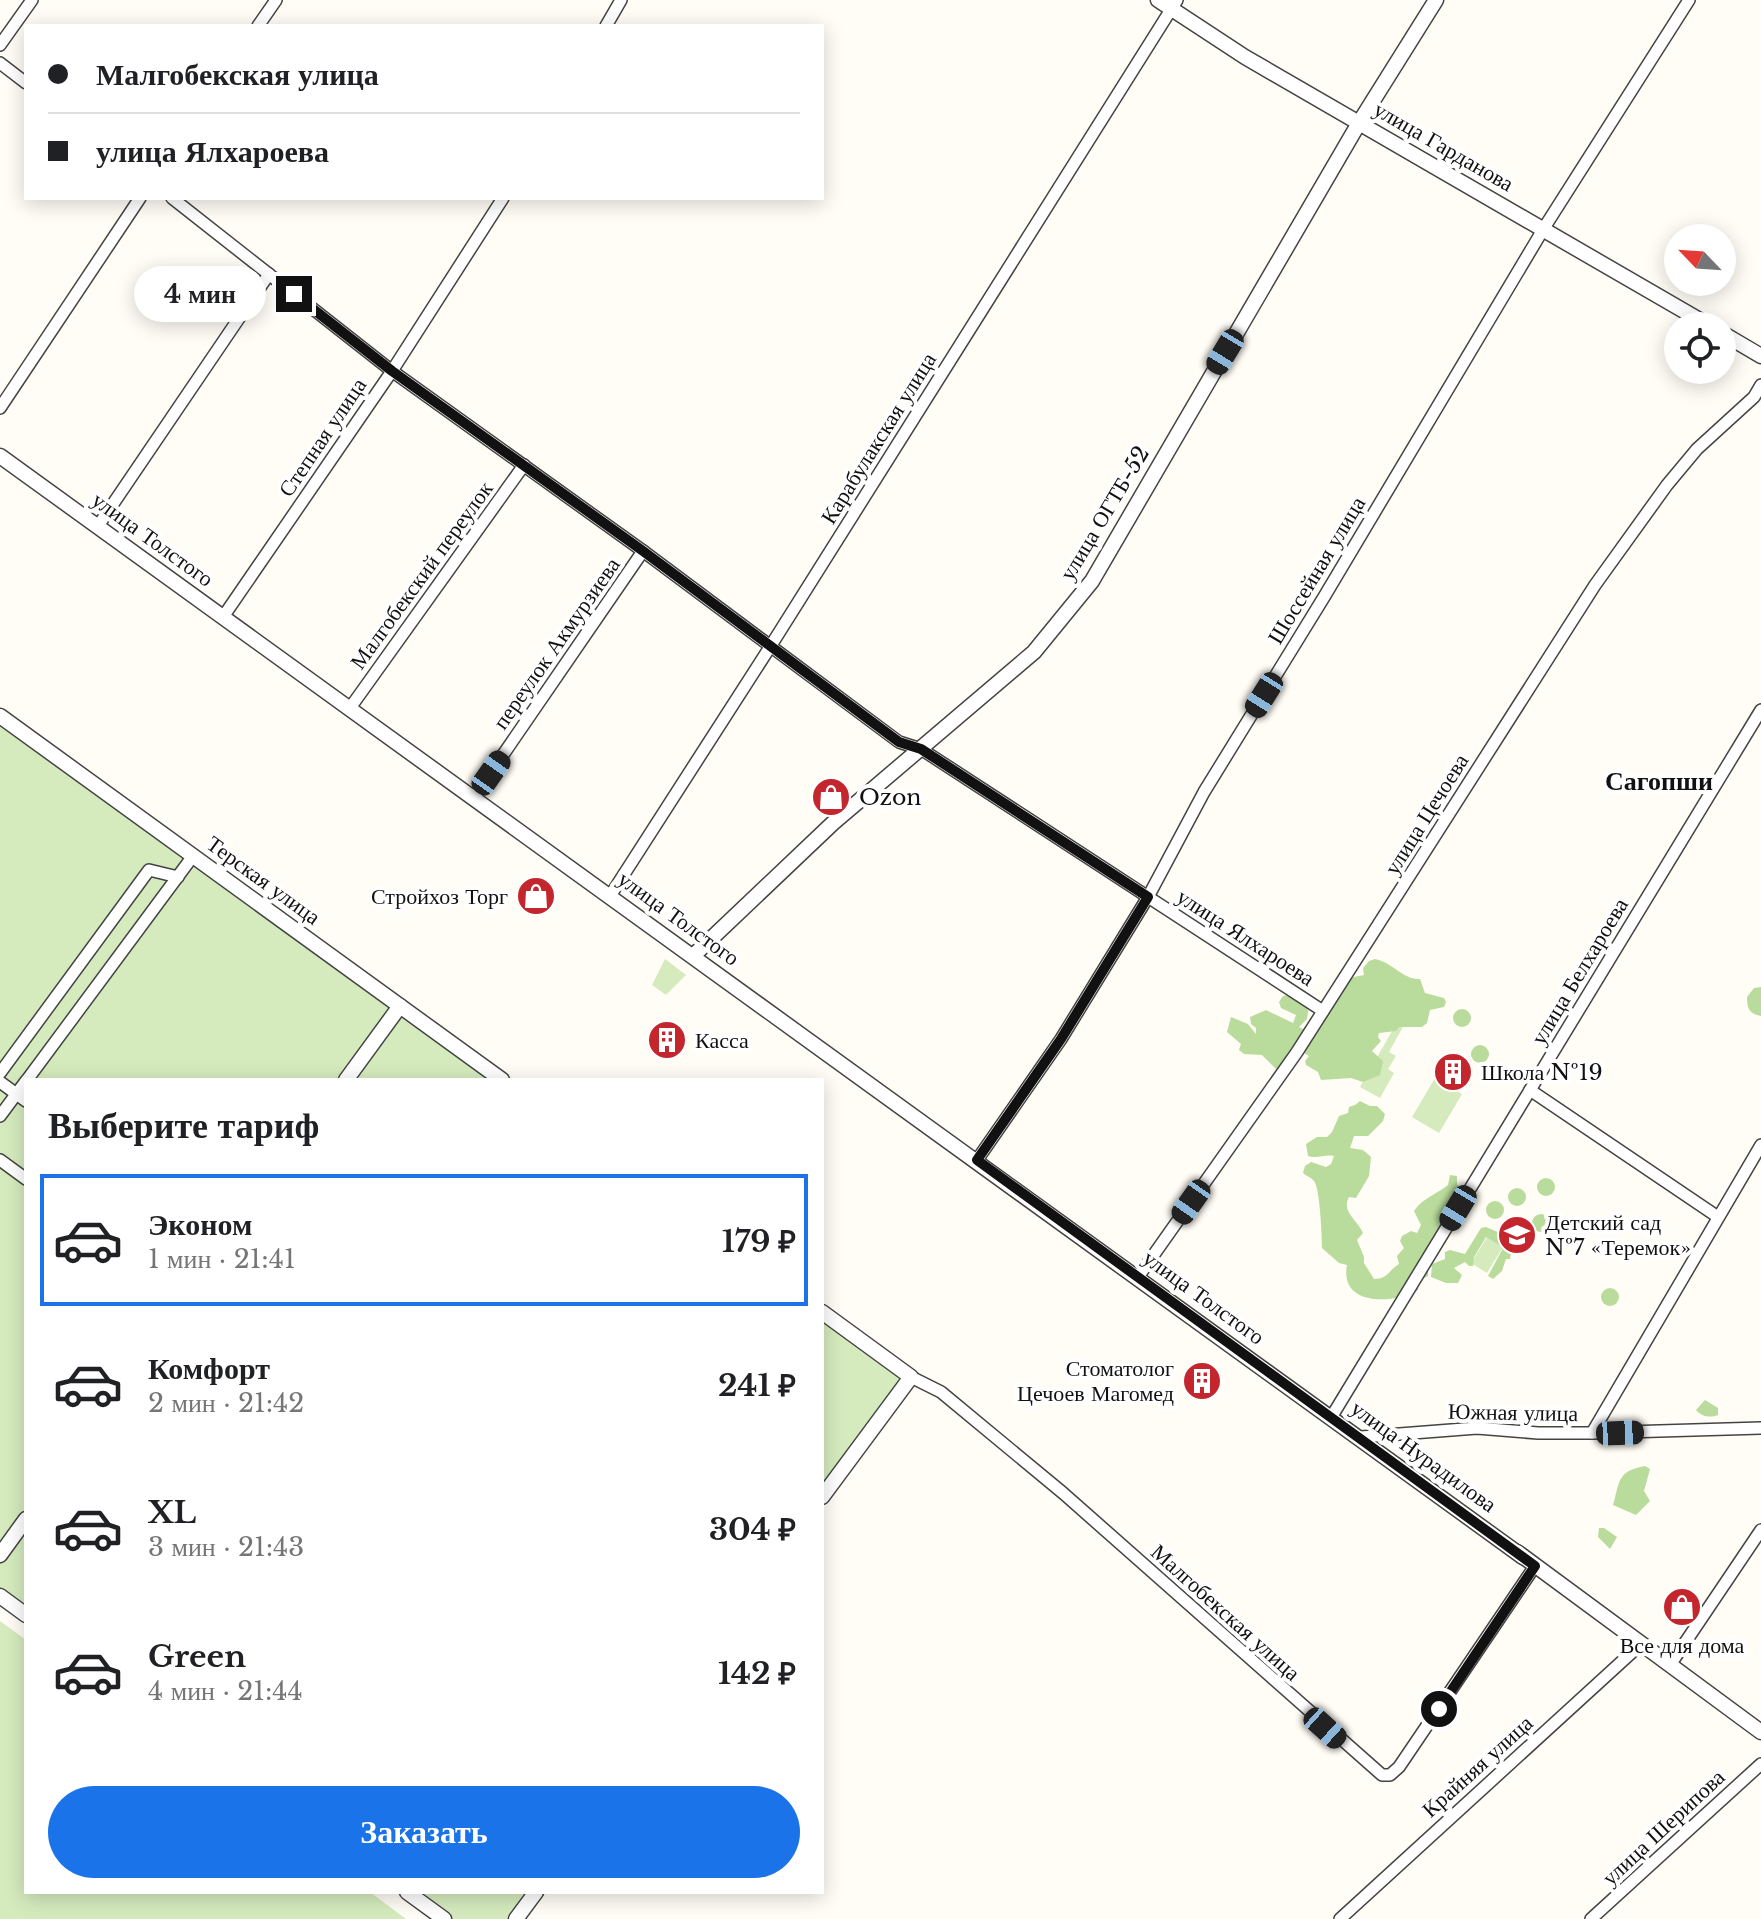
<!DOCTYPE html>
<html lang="ru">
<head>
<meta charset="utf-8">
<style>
	body { margin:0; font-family:"Libre Baskerville",serif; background:#f6f6f6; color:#202124; height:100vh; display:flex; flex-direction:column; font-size:30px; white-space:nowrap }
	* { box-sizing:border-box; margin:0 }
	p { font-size:26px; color:#757577 }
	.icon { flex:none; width:44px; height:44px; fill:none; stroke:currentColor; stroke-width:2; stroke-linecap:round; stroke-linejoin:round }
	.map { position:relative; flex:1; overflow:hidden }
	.drawer { position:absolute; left:24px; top:1078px; width:800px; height:816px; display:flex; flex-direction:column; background:#fff; border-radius:0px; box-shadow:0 4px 20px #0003 }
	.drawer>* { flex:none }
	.top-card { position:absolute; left:24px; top:24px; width:800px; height:176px; border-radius:0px; box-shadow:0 4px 20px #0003; display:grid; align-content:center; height:176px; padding:0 24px; background:#fff }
	.needle { width:52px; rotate:295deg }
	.controls { position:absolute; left:1664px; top:224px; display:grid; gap:16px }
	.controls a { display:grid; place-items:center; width:72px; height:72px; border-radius:50%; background:#fff; box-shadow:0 4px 20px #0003; font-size:40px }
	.end { position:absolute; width:36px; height:36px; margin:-18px; border:10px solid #111; background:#fff; box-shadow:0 0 0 4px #fff }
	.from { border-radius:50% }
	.bubble { position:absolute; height:56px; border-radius:28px; background:#fff; box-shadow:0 4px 20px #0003; font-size:26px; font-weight:700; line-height:56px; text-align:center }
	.car { position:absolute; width:24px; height:48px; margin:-24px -12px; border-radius:10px; box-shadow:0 0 6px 2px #0007; background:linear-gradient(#222 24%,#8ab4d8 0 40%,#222 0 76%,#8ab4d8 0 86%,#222 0) }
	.top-card b { display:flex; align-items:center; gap:28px; height:76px; font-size:30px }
	.top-card b+b { border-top:2px solid #e0e0e0 }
	.top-card i { width:20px; height:20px; background:#202124 }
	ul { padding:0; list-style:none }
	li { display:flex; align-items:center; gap:24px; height:132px; margin:0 16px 12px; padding:0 8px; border:4px solid transparent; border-radius:0px }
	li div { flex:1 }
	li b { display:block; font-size:30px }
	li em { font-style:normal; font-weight:700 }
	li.on { border-color:#1a73e8 }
	li>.icon { width:72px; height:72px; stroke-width:1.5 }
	h2 { padding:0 24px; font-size:36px; line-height:96px }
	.cta { display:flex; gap:16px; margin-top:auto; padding:16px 24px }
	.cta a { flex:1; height:92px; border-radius:48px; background:#1a73e8; color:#fff; font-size:32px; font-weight:700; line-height:92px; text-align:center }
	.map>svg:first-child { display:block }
</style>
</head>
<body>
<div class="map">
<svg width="1761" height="1919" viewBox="0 0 1761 1919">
	<rect width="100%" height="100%" fill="#fffdf5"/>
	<g fill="#d5ebbd">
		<path d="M0 716 502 1080H26V1615L0 1596Z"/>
		<path d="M665 959 686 975 666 995 652 985Z"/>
		<path d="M1399 1019 1405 1023 1389 1052 1396 1056 1388 1069 1394 1073 1380 1098 1360 1087Z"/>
		<path d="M1435 1078 1462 1094 1439 1133 1412 1117Z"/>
		<path d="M1487 1237 1503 1247 1487 1273 1471 1263Z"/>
		<path d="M822 1312 911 1377 822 1497Z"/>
		<path d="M0 1621 26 1640V1892H370L406 1919H0Z"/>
		<path d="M407 1892H536L516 1919H444Z"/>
	</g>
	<g fill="#b9dc9c">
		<path d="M1375 959C1392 962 1403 980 1420 979L1425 993 1444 998 1446 1002 1444 1007 1430 1010 1427 1023 1422 1027H1399L1396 1031 1379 1033 1378 1037 1381 1041 1372 1051 1383 1061 1380 1075 1363 1082 1351 1078 1321 1080 1318 1072 1306 1065 1305 1061 1309 1056 1304 1053 1276 1069 1262 1055 1244 1054 1239 1050 1241 1044 1227 1032 1231 1017 1248 1024 1256 1034V1028L1251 1024 1250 1017 1266 1010 1293 1023 1296 1015 1281 1008 1279 1002 1283 996 1288 995 1309 1006 1307 1019 1299 1027 1303 1029 1349 978 1364 975 1363 968 1369 961Z"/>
		<path d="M1761 987V1016C1749 1014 1747 1008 1747 997L1754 988Z"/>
		<circle cx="1462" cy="1018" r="9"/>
		<circle cx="1480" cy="1054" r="9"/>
		<path d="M1360 1101 1370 1106H1377L1385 1114 1383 1121 1368 1136H1354L1350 1148 1363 1150 1371 1157 1369 1176 1356 1198 1349 1197C1341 1212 1357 1219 1363 1233L1357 1240 1364 1257V1263L1374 1279C1388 1279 1388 1271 1399 1264L1397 1256 1404 1248 1400 1241 1402 1236 1411 1231 1417 1233 1421 1225 1414 1211C1423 1198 1435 1195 1448 1185L1450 1175 1457 1176V1185L1462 1187 1452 1222 1456 1223 1454 1228 1450 1230 1445 1241 1424 1253 1428 1260V1276L1418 1281V1290C1394 1304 1339 1307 1347 1265L1339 1263 1322 1248C1322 1237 1320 1188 1314 1181 1311 1177 1306 1176 1303 1173L1305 1166 1311 1162 1326 1167 1331 1164 1334 1156C1324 1154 1318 1159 1308 1156L1306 1144 1317 1137H1327L1332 1132 1339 1116 1348 1113 1349 1107 1355 1105Z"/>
		<circle cx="1546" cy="1187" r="9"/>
		<circle cx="1517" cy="1197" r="9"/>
		<circle cx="1495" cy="1210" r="9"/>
		<circle cx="1541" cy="1223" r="9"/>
		<path d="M1486 1227 1514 1239 1510 1259H1506L1502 1271 1493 1279 1488 1276 1502 1250 1501 1246 1486 1237 1474 1257 1473 1266H1469L1465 1262 1454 1268 1462 1275 1458 1283H1446L1431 1277 1432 1264 1445 1259V1252L1450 1250 1465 1254 1481 1228Z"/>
		<circle cx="1610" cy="1297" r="9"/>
		<path d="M1705 1400 1718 1408V1415C1710 1418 1702 1417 1696 1410Z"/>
		<path d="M1645 1466 1650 1469 1644 1491 1650 1501 1636 1515 1613 1505C1620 1481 1617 1471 1645 1466Z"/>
		<path d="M1599 1528H1604L1617 1537 1610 1549 1598 1537Z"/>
	</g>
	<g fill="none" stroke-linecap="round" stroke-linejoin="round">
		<defs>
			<g id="minor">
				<path d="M258 26 276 0"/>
				<path d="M606 26 621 0"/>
				<path d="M0 45 32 0"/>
				<path d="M0 63 26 83"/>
				<path d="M172 198 392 371 643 551 899 742 921 749 1323 1011"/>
				<path d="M0 408 140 198"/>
				<path d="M98 526 269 274"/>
				<path d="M223 617 392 371 503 198"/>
				<path d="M350 708 524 465"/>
				<path d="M474 797 643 551"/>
				<path d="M610 896 770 647 1177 0"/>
				<path d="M0 1073 149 870 178 877"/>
				<path d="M27 1080 193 856"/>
				<path d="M0 1082 26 1101"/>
				<path d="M1530 1090 1718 1217"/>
				<path d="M0 1116 26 1081"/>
				<path d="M0 1160 26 1179"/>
				<path d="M977 1160 1061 1039 1148 897 1204 792 1324 597 1544 228 1689 0"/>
				<path d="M1138 1277 1297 1052 1595 585 1667 485 1697 449 1754 397 1761 385"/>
				<path d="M911 1377 941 1392 1063 1493 1382 1775H1390L1399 1767 1535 1566"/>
				<path d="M1332 1416 1761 710"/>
				<path d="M1592 1433 1761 1145"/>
				<path d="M1361 1437 1477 1428 1538 1433H1592L1761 1428"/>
				<path d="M1670 1665 1761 1530"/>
				<path d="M1340 1919 1641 1644"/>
				<path d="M1591 1919 1761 1764"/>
			</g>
			<g id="tertiary">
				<path d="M1158 0 1245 57 1710 326"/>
				<path d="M1722 333 1761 356"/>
				<path d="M0 456 1523 1557"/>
				<path d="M0 716 502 1080"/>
				<path d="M694 955 833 823 1034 652 1092 581 1359 123 1436 0"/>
				<path d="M346 1080 400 1006"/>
				<path d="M822 1312 911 1377 822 1497"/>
				<path d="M1517 1552 1761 1732"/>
				<path d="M0 1555 26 1519"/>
				<path d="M0 1596 26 1615"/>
				<path d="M407 1892 444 1919"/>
				<path d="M516 1919 536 1892"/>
			</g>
		</defs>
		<use href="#minor" stroke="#444" stroke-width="14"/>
		<use href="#tertiary" stroke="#444" stroke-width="17"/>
		<use href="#minor" stroke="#fff" stroke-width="11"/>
		<use href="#tertiary" stroke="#fff" stroke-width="14"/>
	</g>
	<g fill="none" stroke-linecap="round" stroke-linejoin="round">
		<path stroke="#111" stroke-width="10" d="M294 294 392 371 643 551 899 742 921 749 1148 897 1061 1039 977 1160 1535 1566 1439 1709"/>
	</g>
	<defs>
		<symbol id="shop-disc" viewBox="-11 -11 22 22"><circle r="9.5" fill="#c4262e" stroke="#fff"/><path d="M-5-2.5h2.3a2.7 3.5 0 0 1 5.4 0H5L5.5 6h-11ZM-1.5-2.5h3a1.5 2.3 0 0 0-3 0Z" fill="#fff"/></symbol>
		<symbol id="building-disc" viewBox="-11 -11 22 22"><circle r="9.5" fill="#c4262e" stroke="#fff"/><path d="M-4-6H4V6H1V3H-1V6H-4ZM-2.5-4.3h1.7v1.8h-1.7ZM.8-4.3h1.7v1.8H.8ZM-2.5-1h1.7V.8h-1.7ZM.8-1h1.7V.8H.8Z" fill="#fff"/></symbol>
		<symbol id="school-disc" viewBox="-11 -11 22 22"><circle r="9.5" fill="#c4262e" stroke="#fff"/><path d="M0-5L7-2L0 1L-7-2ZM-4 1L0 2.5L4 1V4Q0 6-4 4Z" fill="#fff"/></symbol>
	</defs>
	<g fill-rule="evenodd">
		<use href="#shop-disc" x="809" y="775" width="44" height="44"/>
		<use href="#shop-disc" x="514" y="874" width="44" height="44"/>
		<use href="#building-disc" x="645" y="1018" width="44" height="44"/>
		<use href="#building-disc" x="1431" y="1050" width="44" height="44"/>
		<use href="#school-disc" x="1495" y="1213" width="44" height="44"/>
		<use href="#building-disc" x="1180" y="1359" width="44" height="44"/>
		<use href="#shop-disc" x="1660" y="1585" width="44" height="44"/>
	</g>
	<g text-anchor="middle" stroke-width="8" stroke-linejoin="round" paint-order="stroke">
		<g font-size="22" fill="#111" stroke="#fff">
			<text transform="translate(1444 146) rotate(30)" y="8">улица Гарданова</text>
			<text transform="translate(322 437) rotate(-56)" y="8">Степная улица</text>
			<text transform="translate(878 438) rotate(-58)" y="8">Карабулакская улица</text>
			<text transform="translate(1104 513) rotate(-59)" y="8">улица ОГТБ-52</text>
			<text transform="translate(153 539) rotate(36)" y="8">улица Толстого</text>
			<text transform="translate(1316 570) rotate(-59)" y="8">Шоссейная улица</text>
			<text transform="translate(421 575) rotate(-54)" y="8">Малгобекский переулок</text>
			<text transform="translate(556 643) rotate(-55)" y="8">переулок Акмурзиева</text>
			<text transform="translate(1426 814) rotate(-58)" y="8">улица Цечоева</text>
			<text transform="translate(264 880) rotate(36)" y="8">Терская улица</text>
			<text transform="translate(679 918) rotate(36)" y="8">улица Толстого</text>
			<text transform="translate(1246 937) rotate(33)" y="8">улица Ялхароева</text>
			<text transform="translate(1579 971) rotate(-59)" y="8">улица Белхароева</text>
			<text transform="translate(1204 1297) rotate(36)" y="8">улица Толстого</text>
			<text transform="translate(1513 1412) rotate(1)" y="8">Южная улица</text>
			<text transform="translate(1424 1456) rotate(36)" y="8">улица Нурадилова</text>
			<text transform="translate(1226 1612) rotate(42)" y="8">Малгобекская улица</text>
			<text transform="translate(1477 1766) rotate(-42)" y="8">Крайняя улица</text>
			<text transform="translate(1663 1827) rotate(-43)" y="8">улица Шерипова</text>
		</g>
		<g font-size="22" fill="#111" stroke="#fff" text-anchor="start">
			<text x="859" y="805">Ozon</text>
			<text x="508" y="904" text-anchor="end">Стройхоз Торг</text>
			<text x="695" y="1048">Касса</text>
			<text x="1481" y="1080">Школа №19</text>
			<text x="1545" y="1230">Детский сад<tspan x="1545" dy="25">№7 «Теремок»</tspan></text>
			<text x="1174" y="1376" text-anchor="end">Стоматолог<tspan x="1174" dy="25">Цечоев Магомед</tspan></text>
			<text x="1682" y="1653" text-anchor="middle">Все для дома</text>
		</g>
		<g font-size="26" font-weight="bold" fill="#111" stroke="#fff">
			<text x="1659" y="790">Сагопши</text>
		</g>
	</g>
</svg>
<div class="controls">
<a><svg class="needle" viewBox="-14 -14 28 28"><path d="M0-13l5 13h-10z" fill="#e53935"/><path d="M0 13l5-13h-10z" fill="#757577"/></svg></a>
<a><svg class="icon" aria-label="locate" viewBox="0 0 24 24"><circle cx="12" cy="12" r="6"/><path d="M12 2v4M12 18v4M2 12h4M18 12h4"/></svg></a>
</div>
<i class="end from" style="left:1439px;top:1709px"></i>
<i class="end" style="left:294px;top:294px"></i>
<div class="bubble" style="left:134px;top:266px;width:132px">4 мин</div>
<i class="car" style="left:1225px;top:352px;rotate:211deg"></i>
<i class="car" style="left:1264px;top:695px;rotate:212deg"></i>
<i class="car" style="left:491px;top:773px;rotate:35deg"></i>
<i class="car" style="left:1191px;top:1202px;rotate:215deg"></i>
<i class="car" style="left:1458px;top:1208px;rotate:211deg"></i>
<i class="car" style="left:1620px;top:1433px;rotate:88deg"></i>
<i class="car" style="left:1325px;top:1728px;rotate:132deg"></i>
<div class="top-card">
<b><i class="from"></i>Малгобекская улица</b>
<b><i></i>улица Ялхароева</b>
</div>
<section class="drawer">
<h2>Выберите тариф</h2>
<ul>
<li class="on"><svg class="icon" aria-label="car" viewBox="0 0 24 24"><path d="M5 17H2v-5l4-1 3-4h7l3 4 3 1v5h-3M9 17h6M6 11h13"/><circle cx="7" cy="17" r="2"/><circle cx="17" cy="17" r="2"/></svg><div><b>Эконом</b><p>1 мин · 21:41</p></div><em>179 ₽</em></li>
<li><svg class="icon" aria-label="car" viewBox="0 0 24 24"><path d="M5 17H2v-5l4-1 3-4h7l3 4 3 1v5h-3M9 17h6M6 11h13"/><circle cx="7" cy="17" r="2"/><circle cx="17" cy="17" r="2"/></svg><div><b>Комфорт</b><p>2 мин · 21:42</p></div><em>241 ₽</em></li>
<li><svg class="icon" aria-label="car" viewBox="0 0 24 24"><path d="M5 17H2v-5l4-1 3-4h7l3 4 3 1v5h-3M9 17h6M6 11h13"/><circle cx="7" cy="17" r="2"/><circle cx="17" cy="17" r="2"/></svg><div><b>XL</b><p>3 мин · 21:43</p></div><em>304 ₽</em></li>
<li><svg class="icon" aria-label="car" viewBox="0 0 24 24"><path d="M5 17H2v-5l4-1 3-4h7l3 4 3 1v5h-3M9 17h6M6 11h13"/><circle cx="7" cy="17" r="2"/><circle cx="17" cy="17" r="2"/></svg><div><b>Green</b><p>4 мин · 21:44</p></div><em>142 ₽</em></li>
</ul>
<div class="cta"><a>Заказать</a></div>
</section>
</div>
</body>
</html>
